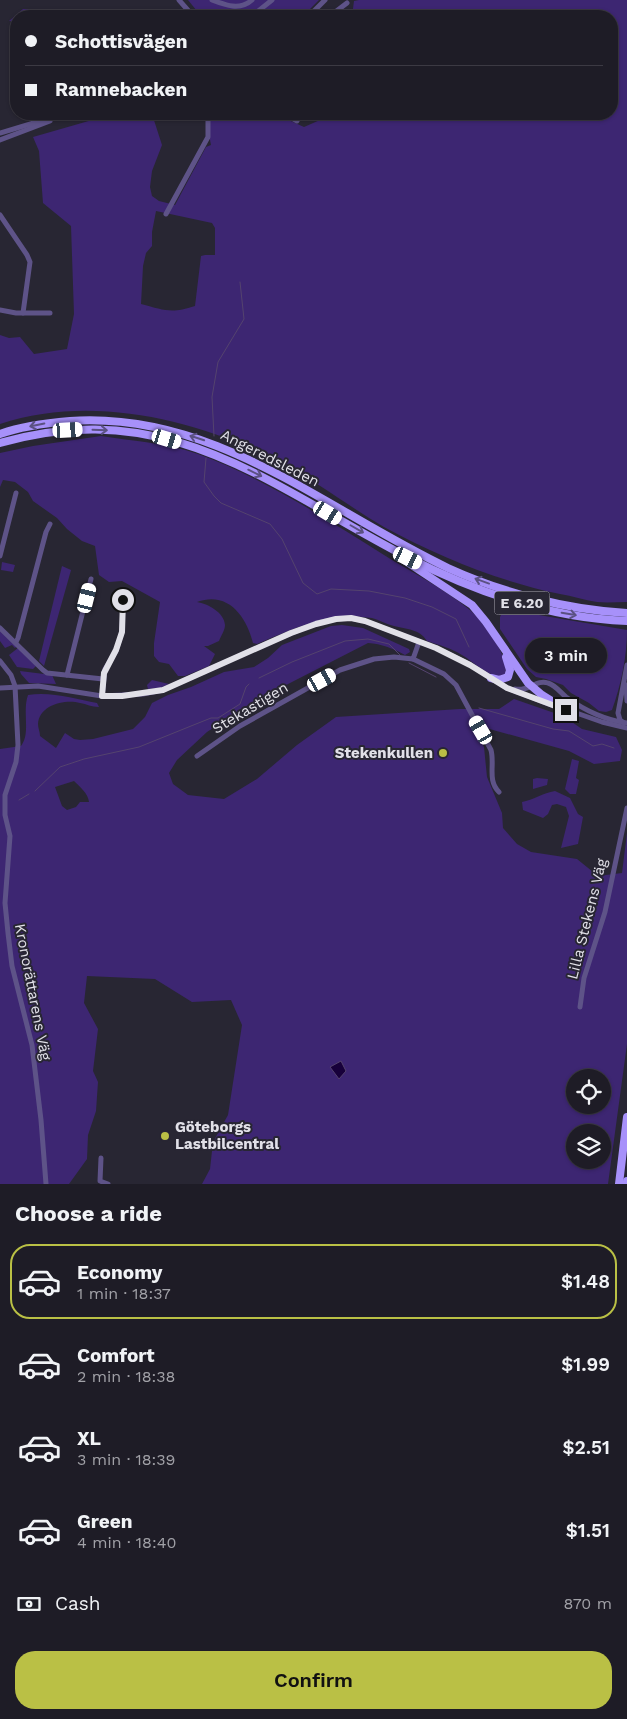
<!DOCTYPE html>
<html lang="en">
<head>
<meta charset="utf-8">
<style>
	body { margin:0; font-family:"Work Sans",sans-serif; background:#26252e; color:#f1f3f6; height:100vh; display:flex; flex-direction:column; font-size:19px; white-space:nowrap }
	* { box-sizing:border-box; margin:0 }
	p { font-size:16px; color:#a1a1a7 }
	.icon { flex:none; width:28px; height:28px; fill:none; stroke:currentColor; stroke-width:2; stroke-linecap:round; stroke-linejoin:round }
	.map { position:relative; height:1184px; overflow:hidden }
	.details { display:flex; flex-direction:column; background:#1e1c26; flex:1 }
	.details>* { flex:none }
	.guide { position:absolute; left:10px; top:10px; width:608px; height:110px; border-radius:20px; box-shadow:0 1px 4px #0004,0 0 0 1px #3c3a43; display:grid; align-content:center; height:110px; padding:0 15px; background:#1e1c26 }
	.buttons { position:absolute; left:566px; top:1069px; display:grid; gap:10px }
	.buttons a { display:grid; place-items:center; width:45px; height:45px; border-radius:50%; background:#1e1c26; box-shadow:0 1px 4px #0004,0 0 0 1px #3c3a43; font-size:25px }
	.end { position:absolute; width:22px; height:22px; margin:-11px; border:6px solid #e1e0e8; background:#111; box-shadow:0 0 0 2px #111 }
	.from { border-radius:50% }
	.bubble { position:absolute; height:35px; border-radius:18px; background:#1e1c26; box-shadow:0 1px 4px #0004,0 0 0 1px #3c3a43; font-size:16px; font-weight:600; line-height:35px; text-align:center }
	.car { position:absolute; width:15px; height:30px; margin:-15px -8px; border-radius:6px; box-shadow:0 0 4px 1px #0007; background:linear-gradient(#fff 24%,#345 0 40%,#fff 0 76%,#345 0 86%,#fff 0) }
	.guide b { display:flex; align-items:center; gap:18px; height:48px; font-size:19px }
	.guide b+b { border-top:1px solid #3c3a43 }
	.guide i { width:12px; height:12px; background:#f1f3f6 }
	ul { padding:0; list-style:none }
	li { display:flex; align-items:center; gap:15px; height:75px; margin:0 10px 8px; padding:0 5px; border:2px solid transparent; border-radius:20px }
	li div { flex:1 }
	li b { display:block; font-size:19px }
	li em { font-style:normal; font-weight:600 }
	li.current { border-color:#bac045 }
	li>.icon { width:45px; height:45px; stroke-width:1.5 }
	h2 { padding:0 15px; font-size:22px; line-height:60px }
	.pay { display:flex; align-items:center; gap:12px; height:55px; padding:0 15px; font-size:19px }
	.pay p { margin-inline-start:auto }
	.cta { display:flex; gap:10px; margin-top:auto; padding:10px 15px }
	.cta a { flex:1; height:58px; border-radius:20px; background:#bac045; color:#111; font-size:20px; font-weight:600; line-height:58px; text-align:center }
	.map>svg:first-child { display:block }
</style>
</head>
<body>
<div class="map">
<svg width="627" height="1184" viewBox="0 0 627 1184">
	<rect width="100%" height="100%" fill="#282633"/>
	<g fill="#3d2672" fill-rule="evenodd">
		<path d="M188 0H319L303 16H201Z"/>
		<path d="M359 0H627V602C617 602 607 603 597 602 584 600 572 596 560 594 498 581 439 557 384 527 348 506 315 480 278 461 195 419 91 394 0 424V335L9 338 20 337 34 354 67 349 74 314 71 226 43 203 39 151 33 137 113 114H152L162 145 152 171 150 187 152 196 159 201 175 205 206 147 211 145C209 136 208 123 212 114H277L284 118 304 127 320 120 321 114H611V16H352L354 1ZM156 211 212 223 215 228V255H205L201 256 195 306C171 314 164 310 141 304L143 266 146 253 152 246V232Z"/>
		<path d="M23 9H30L33 12V16H16V22L9 21Z"/>
		<path d="M101 436C133 441 167 443 198 454 260 476 328 520 384 555 413 573 443 588 470 610 482 620 511 658 505 674L500 677C485 674 475 663 462 655 451 648 439 645 427 641 420 629 406 629 394 626 386 624 379 620 372 618 331 611 294 628 257 644L253 643C246 616 228 591 197 602 208 604 224 612 225 625 225 630 221 636 219 641L208 646H204L215 654 209 666 185 676H178L169 664 159 662 154 656V643L160 602 122 581 109 582 99 575 95 546 82 541 67 529 57 518 33 501 28 492 15 482 3 480 0 487V453L33 446Z"/>
		<path d="M2 562 15 565 13 572 1 570Z"/>
		<path d="M62 566 71 570 44 666 39 661Z"/>
		<path d="M504 609 627 630C627 657 621 685 612 710L606 712 599 711 589 703 571 693 563 685 546 679 536 677 527 669 500 629V617Z"/>
		<path d="M342 625 363 628 409 649 410 652 405 655C392 648 382 644 368 643L251 703 207 732 177 760 169 773 173 784 188 795 224 799 257 779 297 745 336 717 460 709H499L514 699 563 716 582 729 616 737 622 750 620 761 594 764 569 751 486 728 472 726 484 747 487 777 502 813 503 828 517 844 531 852 577 859 598 876 622 873 627 833V1044L608 1184H202L210 1169 213 1142 228 1115 242 1025 231 1000 192 1002 155 979 87 976 84 1003 98 1029 93 1071 98 1082 96 1111 88 1135 87 1159 69 1184H0V749L21 746C31 733 22 712 28 695 50 691 76 699 97 703L99 707C91 707 87 704 80 703 65 699 39 705 38 724 38 728 40 732 40 736L56 748 65 733 74 739 80 740 93 739 133 729 145 717 152 703 168 695 191 687 224 672 254 667 268 658 282 645 331 626ZM74 781C80 787 88 793 89 802H80L76 807 67 810 62 806 55 787ZM575 1078H602V1105H575ZM575 1132H602V1160H575Z"/>
		<path d="M0 631 17 646 15 648 12 645 5 648 0 641Z"/>
		<path d="M18 648 36 666 33 669 17 667 9 655Z"/>
		<path d="M20 671 52 675 56 684 29 683 21 674Z"/>
		<path d="M152 680 169 684 160 688 148 689 147 685Z"/>
		<path d="M572 759 579 761 576 778 579 780 576 794H570L565 789Z"/>
		<path d="M537 778 548 779 547 785 533 789V779Z"/>
		<path d="M555 791 570 798 578 814 583 817 578 844 561 848 569 816 566 807 557 804 552 805 548 814 543 818 523 810 522 802C533 800 543 793 555 791Z"/>
	</g>
	<path fill="#17003a" stroke="#54436e" d="M341 1061 346 1071 339 1079 330 1067Z"/>
	<g fill="none" stroke-linecap="round" stroke-linejoin="round">
		<g stroke="#54436e" stroke-width="1">
			<path d="M214 436 212 397 218 362 244 319 240 282"/>
			<path d="M206 458 204 482 214 496 221 503 270 524 282 539 303 583 317 594 331 589 369 591 405 598 432 607 456 619 469 647"/>
			<path d="M409 663 436 677"/>
			<path d="M259 678 292 662 345 641 368 639 389 644 400 655"/>
			<path d="M479 708 553 729 569 731 593 746 602 744 614 748"/>
			<path d="M35 791 60 767 84 759 139 747 191 726 211 718H218L240 704 246 687 249 684"/>
			<path d="M19 800 29 794"/>
		</g>
		<g stroke="#5e5388" stroke-width="5">
			<path d="M179 0 193 16"/>
			<path d="M212 0C225 5 240 11 252 0"/>
			<path d="M252 16 272 0"/>
			<path d="M309 16 325 0"/>
			<path d="M330 16 347 3"/>
			<path d="M285 114 297 121"/>
			<path d="M0 133 47 119 73 114"/>
			<path d="M0 140 50 121"/>
			<path d="M166 214 208 137V114"/>
			<path d="M0 215 27 255 30 262 23 313"/>
			<path d="M0 310 16 313H50"/>
			<path d="M0 556 16 493"/>
			<path d="M0 628 43 670 47 673 103 679"/>
			<path d="M16 642 18 638 46 532 50 524"/>
			<path d="M413 659 444 674 456 685 491 750C495 765 487 780 499 792"/>
			<path d="M0 661 11 675 15 686 18 745 16 762 5 795V815L10 836 5 903 8 933 12 966 32 1045 41 1120 46 1184"/>
			<path d="M67 675 91 579"/>
			<path d="M626 685 627 701"/>
			<path d="M0 688 38 686 102 696 143 694 163 690 268 643 316 623 336 619 351 618 365 621 436 648 471 665 507 688 554 706"/>
			<path d="M515 689C529 692 536 679 548 683 555 685 560 692 566 697 584 710 605 720 627 723"/>
			<path d="M102 696 105 669 116 651 122 632 123 600 121 595"/>
			<path d="M565 709 602 722 627 728"/>
			<path d="M624 723 620 720 618 713 627 665"/>
			<path d="M197 756 240 726 340 670 374 659 394 657 413 659 419 642"/>
			<path d="M580 1007 584 978 605 912 627 808"/>
			<path d="M101 1158 100 1181 108 1184"/>
		</g>
		<g stroke="#a791fa" stroke-width="8">
			<path d="M0 434C22 426 47 423 70 421 215 411 324 509 448 568 503 593 567 610 627 613"/>
			<path d="M0 443C169 395 268 485 407 557 475 592 550 618 627 621"/>
			<path d="M404 560 472 605 486 622 528 683 542 695 566 710"/>
			<path d="M491 678 499 680 508 677 510 670 506 657"/>
			<path d="M619 1184 627 1117"/>
			<path d="M627 1184V1181"/>
		</g>
	</g>
	<defs><path id="oneway-shaft" d="M-6 0H5M1.5-3L5.5 0L1.5 3" fill="none" stroke-width="1.6" stroke-linecap="round" stroke-linejoin="round" transform="scale(1.25)"/></defs>
	<g stroke="#5b5183">
		<use href="#oneway-shaft" transform="translate(37 425) rotate(168)"/>
		<use href="#oneway-shaft" transform="translate(100 430) rotate(2)"/>
		<use href="#oneway-shaft" transform="translate(197 438) rotate(-162)"/>
		<use href="#oneway-shaft" transform="translate(255 473) rotate(26)"/>
		<use href="#oneway-shaft" transform="translate(357 529) rotate(30)"/>
		<use href="#oneway-shaft" transform="translate(482 581) rotate(-160)"/>
		<use href="#oneway-shaft" transform="translate(569 614) rotate(10)"/>
	</g>
	<g fill="none" stroke-linecap="round" stroke-linejoin="round">
		<path stroke="#e1e0e8" stroke-width="6" d="M123 600 122 632 116 650 104 673 102 696H122L163 690 291 633 316 624 336 619 351 618 365 621 436 648 470 665 507 688 566 710"/>
	</g>
	<g fill="#bac045" stroke="#282633" stroke-width="2">
		<circle cx="443" cy="753" r="5"/>
		<circle cx="165" cy="1136" r="5"/>
	</g>
	<g text-anchor="middle" stroke-width="4" stroke-linejoin="round" paint-order="stroke">
		<rect fill="#282633" stroke="#aaa8b2" stroke-width="1" x="494.5" y="591.5" width="55" height="23" rx="4"/>
		<g font-size="14" font-weight="bold" fill="#e1e0e8">
			<text x="522" y="608">E 6.20</text>
		</g>
		<g font-size="15" fill="#e1e0e8" stroke="#282633">
			<text transform="translate(270 458) rotate(27)" y="5">Angeredsleden</text>
			<text transform="translate(250 708) rotate(-31)" y="5">Stekastigen</text>
			<text transform="translate(587 919) rotate(-76)" y="5">Lilla Stekens Väg</text>
			<text transform="translate(33 992) rotate(79)" y="5">Kronorättarens Väg</text>
		</g>
		<g font-size="15" font-weight="bold" fill="#e1e0e8" stroke="#282633" text-anchor="end">
			<text x="433" y="758">Stekenkullen</text>
			<text x="175" y="1132" text-anchor="start">Göteborgs<tspan x="175" dy="17">Lastbilcentral</tspan></text>
		</g>
	</g>
</svg>
<div class="buttons">
<a><svg class="icon" aria-label="locate" viewBox="0 0 24 24"><circle cx="12" cy="12" r="6"/><path d="M12 2v4M12 18v4M2 12h4M18 12h4"/></svg></a>
<a><svg class="icon" aria-label="layers" viewBox="0 0 24 24"><path d="M12 4l9 5-9 5-9-5zM3 14l9 5 9-5"/></svg></a>
</div>
<i class="end from" style="left:123px;top:600px"></i>
<i class="end" style="left:566px;top:710px"></i>
<div class="bubble" style="left:525px;top:638px;width:82px">3 min</div>
<i class="car" style="left:68px;top:430px;rotate:87deg"></i>
<i class="car" style="left:167px;top:439px;rotate:107deg"></i>
<i class="car" style="left:328px;top:513px;rotate:121deg"></i>
<i class="car" style="left:408px;top:558px;rotate:116deg"></i>
<i class="car" style="left:87px;top:598px;rotate:14deg"></i>
<i class="car" style="left:322px;top:680px;rotate:61deg"></i>
<i class="car" style="left:481px;top:730px;rotate:330deg"></i>
<div class="guide">
<b><i class="from"></i>Schottisvägen</b>
<b><i></i>Ramnebacken</b>
</div>
</div>
<section class="details">
<h2>Choose a ride</h2>
<ul>
<li class="current"><svg class="icon" aria-label="car" viewBox="0 0 24 24"><path d="M5 17H2v-5l4-1 3-4h7l3 4 3 1v5h-3M9 17h6M6 11h13"/><circle cx="7" cy="17" r="2"/><circle cx="17" cy="17" r="2"/></svg><div><b>Economy</b><p>1 min · 18:37</p></div><em>$1.48</em></li>
<li><svg class="icon" aria-label="car" viewBox="0 0 24 24"><path d="M5 17H2v-5l4-1 3-4h7l3 4 3 1v5h-3M9 17h6M6 11h13"/><circle cx="7" cy="17" r="2"/><circle cx="17" cy="17" r="2"/></svg><div><b>Comfort</b><p>2 min · 18:38</p></div><em>$1.99</em></li>
<li><svg class="icon" aria-label="car" viewBox="0 0 24 24"><path d="M5 17H2v-5l4-1 3-4h7l3 4 3 1v5h-3M9 17h6M6 11h13"/><circle cx="7" cy="17" r="2"/><circle cx="17" cy="17" r="2"/></svg><div><b>XL</b><p>3 min · 18:39</p></div><em>$2.51</em></li>
<li><svg class="icon" aria-label="car" viewBox="0 0 24 24"><path d="M5 17H2v-5l4-1 3-4h7l3 4 3 1v5h-3M9 17h6M6 11h13"/><circle cx="7" cy="17" r="2"/><circle cx="17" cy="17" r="2"/></svg><div><b>Green</b><p>4 min · 18:40</p></div><em>$1.51</em></li>
</ul>
<div class="pay"><svg class="icon" aria-label="cash" viewBox="0 0 24 24"><path d="M3 7h18v10H3z"/><circle cx="12" cy="12" r="2"/></svg>Cash<p>870 m</p></div>
<div class="cta"><a>Confirm</a></div>
</section>
</body>
</html>
